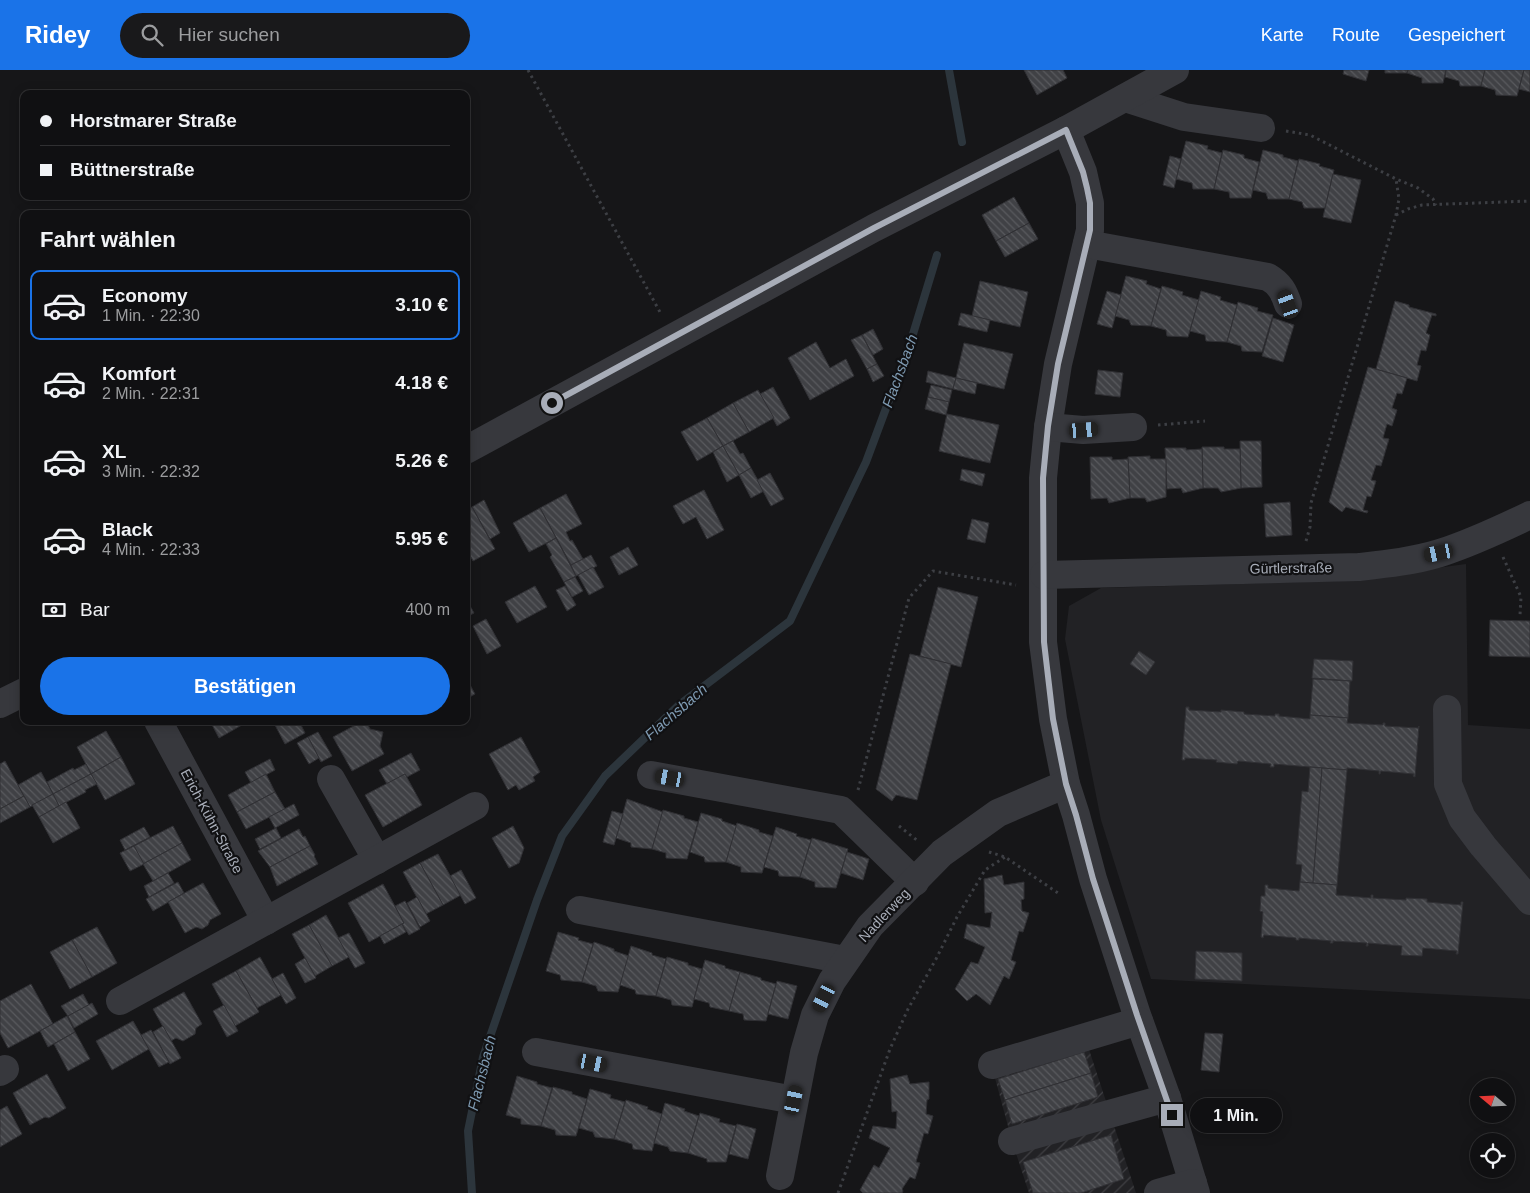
<!DOCTYPE html>
<html lang="de">
<head>
<meta charset="utf-8">
<style>
	body { margin:0; font-family:Helvetica,sans-serif; background:#19191b; color:#f1f3f6; height:100vh; display:flex; flex-direction:column; font-size:19px; white-space:nowrap }
	* { box-sizing:border-box; margin:0 }
	p { font-size:16px; color:#9c9d9f }
	.icon { flex:none; width:28px; height:28px; fill:none; stroke:currentColor; stroke-width:2; stroke-linecap:round; stroke-linejoin:round }
	.map { position:relative; flex:1; overflow:hidden }
	.sheet { position:absolute; left:20px; top:140px; width:450px; height:515px; display:flex; flex-direction:column; background:#101012; border-radius:10px; box-shadow:0 2px 12px #0003,0 0 0 1px #303032 }
	.sheet>* { flex:none }
	.top-card { position:absolute; left:20px; top:20px; width:450px; height:110px; border-radius:10px; box-shadow:0 2px 12px #0003,0 0 0 1px #303032; display:grid; align-content:center; height:110px; padding:0 20px; background:#101012 }
	.needle { width:32px; rotate:289deg }
	.fabs { position:absolute; left:1470px; top:1008px; display:grid; gap:10px }
	.fabs a { display:grid; place-items:center; width:45px; height:45px; border-radius:50%; background:#101012; box-shadow:0 2px 12px #0003,0 0 0 1px #303032; font-size:25px }
	.end { position:absolute; width:22px; height:22px; margin:-11px; border:6px solid #a8adb8; background:#111; box-shadow:0 0 0 2px #111 }
	.from { border-radius:50% }
	.bubble { position:absolute; height:35px; border-radius:18px; background:#101012; box-shadow:0 2px 12px #0003,0 0 0 1px #303032; font-size:16px; font-weight:600; line-height:35px; text-align:center }
	.car { position:absolute; width:15px; height:30px; margin:-15px -8px; border-radius:6px; box-shadow:0 0 4px 1px #0007; background:linear-gradient(#222 24%,#8ab4d8 0 40%,#222 0 76%,#8ab4d8 0 86%,#222 0) }
	.top-card b { display:flex; align-items:center; gap:18px; height:48px; font-size:19px }
	.top-card b+b { border-top:1px solid #303032 }
	.top-card i { width:12px; height:12px; background:#f1f3f6 }
	ul { padding:0; list-style:none }
	li { display:flex; align-items:center; gap:15px; height:70px; margin:0 10px 8px; padding:0 10px; border:2px solid transparent; border-radius:10px }
	li div { flex:1 }
	li b { display:block; font-size:19px }
	li em { font-style:normal; font-weight:600 }
	li.on { border-color:#1a73e8 }
	li>.icon { width:45px; height:45px; stroke-width:1.5 }
	h2 { padding:0 20px; font-size:22px; line-height:60px }
	.pay { display:flex; align-items:center; gap:12px; height:55px; padding:0 20px; font-size:19px }
	.pay p { margin-inline-start:auto }
	.button { display:flex; gap:10px; margin-top:auto; padding:10px 20px }
	.button a { flex:1; height:58px; border-radius:30px; background:#1a73e8; color:#fff; font-size:20px; font-weight:600; line-height:58px; text-align:center }
	header { display:flex; align-items:center; gap:30px; box-sizing:border-box; height:70px; padding:0 25px; background:#1a73e8; color:#fff }
	header strong { font-size:24px }
	nav { display:flex; gap:28px; margin-inline-start:auto; font-size:18px }
	.search { width:350px; height:45px; background:#19191b; display:flex; align-items:center; gap:12px; box-sizing:border-box; padding:0 18px; border-radius:28px; color:#9c9d9f; font-size:19px }
	.map>svg:first-child { display:block }
</style>
</head>
<body>
<header>
<strong>Ridey</strong>
<div class="search"><svg class="icon" aria-label="search" viewBox="0 0 24 24"><circle cx="10" cy="10" r="6"/><path d="M15 15l6 6"/></svg>Hier suchen</div>
<nav><a>Karte</a><a>Route</a><a>Gespeichert</a></nav>
</header>
<div class="map">
<svg width="1530" height="1123" viewBox="0 0 1530 1123">
	<defs>
		<pattern id="industrial-furrows" width="10" height="10" patternUnits="userSpaceOnUse" patternTransform="scale(1.25)"><rect width="10" height="10" fill="#222225"/><path d="M-1 1l2-2M0 10L10 0M9 11l2-2" fill="none" stroke="#3f3f43"/></pattern>
		<pattern id="building-back-hatch" width="6" height="6" patternUnits="userSpaceOnUse" patternTransform="scale(1.25)"><rect width="6" height="6" fill="#404145"/><path d="M-1 5l2 2M0 0l6 6M5-1l2 2" fill="none" stroke="#595a5e"/></pattern>
	</defs>
	<rect width="100%" height="100%" fill="#161618"/>
	<path fill="#222225" d="M1466 494 1468 655 1530 659V929L1151 909 1101 750 1065 569 1069 536 1101 518 1340 511Z"/>
	<path fill="url(#industrial-furrows)" d="M1081 955 1136 1123H1029L1012 1071 988 982Z"/>
	<g fill="none" stroke-linecap="round" stroke-linejoin="round">
		<g stroke="#2c353c" stroke-width="8">
			<path d="M949 0 962 72"/>
			<path d="M472 1123 468 1061 483 987 537 830 562 766 605 706 679 635 790 551 866 392 910 274 937 185"/>
		</g>
	</g>
	<g fill="url(#building-back-hatch)" stroke="#303034">
		<path d="M1024 0H1063L1067 8 1037 25Z"/>
		<path d="M1344 0H1369L1366 11 1343 4Z"/>
		<path d="M1385 0H1408L1407 3H1385Z"/>
		<path d="M1408 0H1446L1443 13H1422V8L1407 3Z"/>
		<path d="M1446 0H1485L1481 16H1460L1459 11 1445 7Z"/>
		<path d="M1485 0H1524L1517 26 1496 25 1495 20 1481 16Z"/>
		<path d="M1524 0H1530V22L1519 19Z"/>
		<path d="M1186 71 1208 76 1207 79 1222 83 1214 119H1193L1192 113 1176 109Z"/>
		<path d="M1223 80 1244 85V88L1259 92 1251 128H1230L1229 122 1214 119Z"/>
		<path d="M1263 80 1283 85V87L1298 91 1289 129H1268L1266 123 1253 120Z"/>
		<path d="M1170 86 1181 89 1174 118 1163 115Z"/>
		<path d="M1299 89 1320 94 1319 96 1334 100 1325 138H1304L1302 132 1289 129Z"/>
		<path d="M1333 104 1361 110 1351 153 1323 147Z"/>
		<path d="M1014 127 1029 153 996 171 982 145Z"/>
		<path d="M1029 153 1038 169 1005 187 996 171Z"/>
		<path d="M1126 206 1147 211 1146 214 1161 219 1151 256 1131 255 1129 250 1115 246Z"/>
		<path d="M980 211 1028 222 1020 257 972 246Z"/>
		<path d="M1162 216 1183 222 1182 225 1199 230 1188 267 1167 266 1166 260 1151 256Z"/>
		<path d="M1107 221 1121 225 1112 258 1097 254Z"/>
		<path d="M1201 221 1221 227 1220 230 1237 235 1227 272 1206 271 1205 265 1190 261Z"/>
		<path d="M1395 231 1409 235V237L1436 244V246L1432 245 1426 263 1430 265 1426 281 1421 280 1417 295 1421 296 1417 311 1376 299Z"/>
		<path d="M1238 232 1258 238 1257 241 1273 245 1262 282 1242 281 1241 276 1227 272Z"/>
		<path d="M961 243 990 250 987 262 958 255Z"/>
		<path d="M1273 248 1294 255 1283 292 1262 286Z"/>
		<path d="M873 259 883 279 873 285 862 265Z"/>
		<path d="M862 265 877 294 867 299 851 270Z"/>
		<path d="M816 272 830 298 846 289 854 306 810 330 788 288Z"/>
		<path d="M964 273 1013 284 1004 319 956 308Z"/>
		<path d="M877 294 884 306 873 312 867 299Z"/>
		<path d="M1368 297 1407 308 1402 324 1397 323 1392 338 1397 340 1392 356 1387 354 1383 368 1389 369 1381 396 1376 395 1371 410 1376 411 1371 427 1367 426 1363 440 1368 441 1367 443 1346 437 1342 442 1329 432Z"/>
		<path d="M1098 300 1123 303 1120 327 1095 324Z"/>
		<path d="M928 301 956 308 953 319 926 312Z"/>
		<path d="M956 308 977 313 975 324 953 319Z"/>
		<path d="M931 315 952 320 949 332 928 327Z"/>
		<path d="M773 317 790 348 777 356 760 324Z"/>
		<path d="M758 320 774 348 749 362 733 333Z"/>
		<path d="M928 327 949 332 946 345 925 339Z"/>
		<path d="M733 333 749 362 723 376 707 348Z"/>
		<path d="M947 344 999 355 990 393 939 381Z"/>
		<path d="M707 348 723 376 697 391 681 362Z"/>
		<path d="M733 371 740 384 743 383 751 398 739 405 723 376Z"/>
		<path d="M1240 371H1261L1262 417 1241 418Z"/>
		<path d="M723 376 739 405 727 412 713 382Z"/>
		<path d="M1202 377H1224V379H1240L1241 418 1221 422 1218 418H1203Z"/>
		<path d="M1165 378H1186V380L1202 379 1203 418 1183 423 1181 418 1167 419Z"/>
		<path d="M1150 386V389H1166V427L1147 432 1145 428H1130L1128 387Z"/>
		<path d="M1090 387H1112V390L1128 389 1130 428 1109 433 1107 428 1091 429Z"/>
		<path d="M751 398 764 421 751 428 739 405Z"/>
		<path d="M962 399 985 404 982 416 960 410Z"/>
		<path d="M770 403 784 429 771 436 757 410Z"/>
		<path d="M704 420 724 460 707 469 696 447 683 454 673 436Z"/>
		<path d="M566 424 582 454 566 462 570 471 572 470 583 489 571 495 540 438Z"/>
		<path d="M484 430 500 463 490 469 472 437Z"/>
		<path d="M1290 432 1292 465 1266 467 1264 434Z"/>
		<path d="M472 437 495 479 473 491 466 478V440Z"/>
		<path d="M540 438 556 468 529 482 513 453Z"/>
		<path d="M972 449 989 453 985 473 967 469Z"/>
		<path d="M556 468 576 506 564 512 550 487 552 485 546 474Z"/>
		<path d="M628 477 638 495 619 505 610 487Z"/>
		<path d="M591 485 597 496 576 506 571 495Z"/>
		<path d="M593 497 604 517 589 525 578 505Z"/>
		<path d="M575 507 583 521 572 527 564 512Z"/>
		<path d="M535 516 547 537 517 553 505 532Z"/>
		<path d="M565 516 576 535 567 541 556 520Z"/>
		<path d="M938 517 978 527 961 597 920 586Z"/>
		<path d="M466 529 474 543 466 547Z"/>
		<path d="M486 549 501 576 487 584 473 556Z"/>
		<path d="M1490 550 1530 551V587L1489 586Z"/>
		<path d="M1139 581 1155 592 1146 605 1130 594Z"/>
		<path d="M910 584 951 594 917 730 896 725 892 731 876 719Z"/>
		<path d="M1314 589 1353 591 1352 611 1312 608Z"/>
		<path d="M1313 609 1350 611 1348 648 1310 645Z"/>
		<path d="M469 613 475 624 466 629V614Z"/>
		<path d="M1186 637H1189V640L1221 642V640L1244 642V644L1275 646V644H1279V646L1310 649V645L1348 648 1347 653 1383 655V653H1385V656L1418 658 1419 656 1415 707 1413 706 1414 704 1381 701 1380 704H1379V701L1347 698V700L1274 694V697H1270L1271 694 1238 691 1237 694 1216 692 1217 690 1185 688V690H1182Z"/>
		<path d="M210 651H249L219 668Z"/>
		<path d="M281 651H299L305 663 285 674 275 655Z"/>
		<path d="M363 651H366L370 659 383 662 380 676 384 684 352 701 333 667Z"/>
		<path d="M106 661 121 687 91 704 77 677Z"/>
		<path d="M318 662 332 686 321 692 308 667Z"/>
		<path d="M308 667 319 688 309 694 297 673Z"/>
		<path d="M521 667 540 702 533 707 535 711 519 720 516 715 508 720 489 684Z"/>
		<path d="M411 683 420 700 407 707 405 704 387 714 379 700Z"/>
		<path d="M121 687 135 714 105 730 91 704Z"/>
		<path d="M270 689 275 700 251 713 245 702Z"/>
		<path d="M5 691 24 726 0 739V694Z"/>
		<path d="M86 694 91 704 53 724 47 712 73 698 74 700Z"/>
		<path d="M1310 697 1322 698 1313 813 1300 812 1302 795 1296 794 1302 721 1308 722Z"/>
		<path d="M1322 698 1347 700 1337 815 1313 813Z"/>
		<path d="M41 702 53 724 30 737 18 715Z"/>
		<path d="M91 704 97 714 85 720 86 722 59 736 53 724Z"/>
		<path d="M266 704 275 722 237 742 228 725Z"/>
		<path d="M405 704 422 735 383 757 365 725Z"/>
		<path d="M275 722 285 739 246 759 237 742Z"/>
		<path d="M53 724 59 736 39 747 32 735Z"/>
		<path d="M24 726 30 737 0 753V739Z"/>
		<path d="M627 729 663 742 652 779 631 777V773L616 768Z"/>
		<path d="M66 732 80 758 53 773 39 747Z"/>
		<path d="M294 734 299 745 275 758 269 747Z"/>
		<path d="M663 740 684 746V748L698 752 687 789 666 788V783L652 779Z"/>
		<path d="M612 741 623 744 614 775 603 772Z"/>
		<path d="M701 743 722 749V751L737 756 726 792H705L704 787 690 782Z"/>
		<path d="M737 753 759 760V762L773 766 762 803 741 802V797L726 792Z"/>
		<path d="M173 756 182 773 143 794 134 776Z"/>
		<path d="M513 756 524 778 519 793 509 798 492 768Z"/>
		<path d="M144 757 150 767 125 780 120 770Z"/>
		<path d="M776 757 797 764 796 766 811 770 800 807 779 806 778 801 764 797Z"/>
		<path d="M276 758 281 768 260 779 255 769Z"/>
		<path d="M299 759 303 767 305 766 310 776 270 797 258 781Z"/>
		<path d="M812 768 848 779 836 818 815 817V812L800 807Z"/>
		<path d="M182 773 191 790 153 811 143 794Z"/>
		<path d="M134 776 144 794 130 801 120 783Z"/>
		<path d="M310 776 315 785 314 786 318 794 277 816 270 797Z"/>
		<path d="M847 782 869 789 863 810 841 803Z"/>
		<path d="M438 784 461 825 443 835 420 793Z"/>
		<path d="M420 793 443 835 426 844 403 802Z"/>
		<path d="M461 800 476 828 465 834 450 806Z"/>
		<path d="M168 803 174 813 149 827 144 816Z"/>
		<path d="M1002 805 1004 815 1024 812V829L1021 830 1022 841 1029 843 1023 862 1019 861 1011 890 1016 892 1009 909 1004 906 990 935 976 924 967 931 955 919 971 892 978 894 985 877 964 868 967 854 990 858 992 842 985 843 984 809Z"/>
		<path d="M178 812 184 823 153 841 146 829Z"/>
		<path d="M1300 812 1337 815 1336 825 1371 828V825H1373V828L1406 830V828L1427 829V832L1461 835V832H1463L1458 884H1456L1457 881 1423 878 1422 886 1401 885 1402 876 1368 873V876H1366L1367 873 1333 871V873H1330L1331 871 1299 868V870H1296V868L1264 865 1263 868 1261 867 1263 842 1260 841 1261 826H1265V815H1268V818L1299 821Z"/>
		<path d="M203 813 221 844 210 850 208 855 202 859 196 857 185 863 168 832Z"/>
		<path d="M383 814 404 853 369 872 348 833Z"/>
		<path d="M417 827 430 851 420 857 407 833Z"/>
		<path d="M405 831 420 859 409 865 402 854 404 853 395 836Z"/>
		<path d="M326 845 349 887 332 896 309 855Z"/>
		<path d="M402 854 406 862 384 874 380 866Z"/>
		<path d="M309 855 332 896 315 906 292 864Z"/>
		<path d="M97 857 117 893 92 907 72 870Z"/>
		<path d="M558 862 579 868 578 870 593 874 582 912 561 910 560 905 546 901Z"/>
		<path d="M349 863 365 893 355 898 338 868Z"/>
		<path d="M72 870 92 907 70 919 50 882Z"/>
		<path d="M594 872 614 879V881L629 886 618 922 598 921 596 916 582 912Z"/>
		<path d="M631 876 652 883V885L666 889 656 926 636 924 635 920 620 915Z"/>
		<path d="M1196 881 1242 883V911L1195 909Z"/>
		<path d="M260 887 281 925 257 938 236 901Z"/>
		<path d="M667 887 688 893V895L702 899 692 937 672 935 671 930 656 926Z"/>
		<path d="M305 888 316 908 305 913 295 894Z"/>
		<path d="M705 890 725 896V898L740 902 729 941 710 937 709 933 694 929Z"/>
		<path d="M236 901 259 942 235 956 212 914Z"/>
		<path d="M740 902 761 908V910L776 914 766 951 744 950 743 944 729 941Z"/>
		<path d="M283 903 296 928 286 934 272 909Z"/>
		<path d="M777 911 797 916 788 949 768 944Z"/>
		<path d="M31 914 53 954 8 978 0 963V931Z"/>
		<path d="M184 922 202 954 196 958 195 964 183 971 176 968 171 971 153 939Z"/>
		<path d="M83 924 89 935 68 946 61 936Z"/>
		<path d="M92 933 98 944 74 958 68 946Z"/>
		<path d="M224 935 238 961 227 967 213 941Z"/>
		<path d="M67 946 75 962 48 977 40 961Z"/>
		<path d="M133 951 149 979 112 1000 96 971Z"/>
		<path d="M163 956 181 988 170 994 153 962Z"/>
		<path d="M151 960 169 992 159 997 141 965Z"/>
		<path d="M75 962 90 989 68 1001 54 974Z"/>
		<path d="M1205 963 1223 964 1219 1002 1201 1000Z"/>
		<path d="M1084 982 1091 1003 1005 1030 998 1009Z"/>
		<path d="M1091 1003 1098 1027 1012 1054 1005 1030Z"/>
		<path d="M47 1004 66 1038 49 1048 45 1047 30 1055 13 1023Z"/>
		<path d="M907 1005 910 1014 929 1012V1029L927 1030 926 1044 933 1046 928 1064 924 1063 916 1092 920 1093 915 1109 910 1107 902 1119 903 1121 902 1123H863L860 1120 874 1095 879 1098 890 1078 869 1068 873 1056 896 1059 897 1041 892 1042 890 1009Z"/>
		<path d="M517 1006 537 1012V1014L552 1018 541 1056 521 1054V1049L506 1045Z"/>
		<path d="M553 1017 572 1022V1024L587 1029 576 1066 556 1065 555 1060 541 1056Z"/>
		<path d="M590 1019 611 1025 610 1028 625 1032 614 1069 595 1067 593 1062 579 1058Z"/>
		<path d="M626 1030 648 1037 647 1039 662 1044 652 1081 633 1079 632 1074 614 1069Z"/>
		<path d="M665 1033 685 1039 684 1041 699 1046 688 1083 670 1081 668 1077 654 1073Z"/>
		<path d="M7 1036 22 1064 0 1077V1040Z"/>
		<path d="M700 1043 720 1049 719 1052 736 1056 726 1092H707V1089L688 1083Z"/>
		<path d="M737 1054 756 1059 748 1089 729 1084Z"/>
		<path d="M1111 1065 1124 1109 1081 1123H1033L1023 1092Z"/>
	</g>
	<g fill="none" stroke-linecap="round" stroke-linejoin="round">
		<g stroke="#3d3f44" stroke-width="3" stroke-dasharray="2.5 4" stroke-linecap="butt">
			<path d="M528 0 661 244"/>
			<path d="M1286 61 1310 65 1396 109 1418 118 1433 129 1436 135"/>
			<path d="M1396 145 1408 139 1422 135 1530 131"/>
			<path d="M1158 355 1205 351"/>
			<path d="M1306 471 1310 457 1311 433 1396 145 1399 129 1396 109"/>
			<path d="M1503 487 1521 527 1520 545"/>
			<path d="M858 720 909 528 933 501 1016 515"/>
			<path d="M899 756 918 771"/>
			<path d="M989 782 1005 787 1061 825"/>
			<path d="M838 1123 890 979 908 939 936 889 957 847 985 800 1005 787"/>
		</g>
		<g stroke="#37383d" stroke-width="28">
			<path d="M1125 28 1184 47 1261 58"/>
			<path d="M1066 60 1083 102 1090 133V160L1058 294 1048 357 1043 408V572L1053 649 1066 714 1076 745 1093 809 1137 945 1167 1028 1196 1123"/>
			<path d="M1087 174 1268 207C1280 214 1284 222 1288 234"/>
			<path d="M1048 357 1083 360 1133 357"/>
			<path d="M466 380 874 158 1066 60 1175 0"/>
			<path d="M1044 505 1359 497C1386 494 1414 491 1440 483 1471 473 1501 459 1530 445"/>
			<path d="M0 634 24 622"/>
			<path d="M1447 639 1448 714 1462 748 1483 776 1530 831"/>
			<path d="M158 651 266 851"/>
			<path d="M651 705 841 740 915 812"/>
			<path d="M331 709 377 790"/>
			<path d="M580 840 845 890"/>
			<path d="M120 931 475 736"/>
			<path d="M536 982 794 1030"/>
			<path d="M992 995 1139 951"/>
			<path d="M0 1002 5 999"/>
			<path d="M1012 1071 1167 1028"/>
			<path d="M780 1106 804 983 815 945 832 911 870 856 942 783 998 743 1066 714"/>
			<path d="M1158 1123 1193 1113"/>
		</g>
	</g>
	<g fill="none" stroke-linecap="round" stroke-linejoin="round">
		<path stroke="#a8adb8" stroke-width="6" d="M552 333 874 158 1066 60 1083 102 1087 118 1090 133V160L1058 294 1048 356 1043 408 1044 572 1053 649 1066 714 1076 745 1093 809 1137 945 1172 1045"/>
	</g>
	<g text-anchor="middle" stroke-width="4.5" stroke-linejoin="round" paint-order="stroke">
		<g font-size="14" fill="#a8adb8" stroke="#111113">
			<text transform="translate(1291 498) rotate(-1)" y="5">Gürtlerstraße</text>
			<text transform="translate(212 751) rotate(62)" y="5">Erich-Kühn-Straße</text>
			<text transform="translate(884 845) rotate(-47)" y="5">Nadlerweg</text>
		</g>
		<g font-size="15" font-style="italic" fill="#7f9bb3" stroke="#111113">
			<text transform="translate(900 301) rotate(-70)" y="5">Flachsbach</text>
			<text transform="translate(676 642) rotate(-41)" y="5">Flachsbach</text>
			<text transform="translate(482 1003) rotate(-76)" y="5">Flachsbach</text>
		</g>
	</g>
</svg>
<div class="fabs">
<a><svg class="needle" viewBox="-14 -14 28 28"><path d="M0-13l5 13h-10z" fill="#e53935"/><path d="M0 13l5-13h-10z" fill="#9c9d9f"/></svg></a>
<a><svg class="icon" aria-label="locate" viewBox="0 0 24 24"><circle cx="12" cy="12" r="6"/><path d="M12 2v4M12 18v4M2 12h4M18 12h4"/></svg></a>
</div>
<i class="end from" style="left:552px;top:333px"></i>
<i class="end" style="left:1172px;top:1045px"></i>
<div class="bubble" style="left:1190px;top:1028px;width:92px">1 Min.</div>
<i class="car" style="left:1288px;top:234px;rotate:340deg"></i>
<i class="car" style="left:1084px;top:360px;rotate:86deg"></i>
<i class="car" style="left:1439px;top:483px;rotate:258deg"></i>
<i class="car" style="left:670px;top:708px;rotate:280deg"></i>
<i class="car" style="left:824px;top:928px;rotate:207deg"></i>
<i class="car" style="left:593px;top:993px;rotate:101deg"></i>
<i class="car" style="left:794px;top:1030px;rotate:12deg"></i>
<div class="top-card">
<b><i class="from"></i>Horstmarer Straße</b>
<b><i></i>Büttnerstraße</b>
</div>
<section class="sheet">
<h2>Fahrt wählen</h2>
<ul>
<li class="on"><svg class="icon" aria-label="car" viewBox="0 0 24 24"><path d="M5 17H2v-5l4-1 3-4h7l3 4 3 1v5h-3M9 17h6M6 11h13"/><circle cx="7" cy="17" r="2"/><circle cx="17" cy="17" r="2"/></svg><div><b>Economy</b><p>1 Min. · 22:30</p></div><em>3.10 €</em></li>
<li><svg class="icon" aria-label="car" viewBox="0 0 24 24"><path d="M5 17H2v-5l4-1 3-4h7l3 4 3 1v5h-3M9 17h6M6 11h13"/><circle cx="7" cy="17" r="2"/><circle cx="17" cy="17" r="2"/></svg><div><b>Komfort</b><p>2 Min. · 22:31</p></div><em>4.18 €</em></li>
<li><svg class="icon" aria-label="car" viewBox="0 0 24 24"><path d="M5 17H2v-5l4-1 3-4h7l3 4 3 1v5h-3M9 17h6M6 11h13"/><circle cx="7" cy="17" r="2"/><circle cx="17" cy="17" r="2"/></svg><div><b>XL</b><p>3 Min. · 22:32</p></div><em>5.26 €</em></li>
<li><svg class="icon" aria-label="car" viewBox="0 0 24 24"><path d="M5 17H2v-5l4-1 3-4h7l3 4 3 1v5h-3M9 17h6M6 11h13"/><circle cx="7" cy="17" r="2"/><circle cx="17" cy="17" r="2"/></svg><div><b>Black</b><p>4 Min. · 22:33</p></div><em>5.95 €</em></li>
</ul>
<div class="pay"><svg class="icon" aria-label="cash" viewBox="0 0 24 24"><path d="M3 7h18v10H3z"/><circle cx="12" cy="12" r="2"/></svg>Bar<p>400 m</p></div>
<div class="button"><a>Bestätigen</a></div>
</section>
</div>
</body>
</html>
